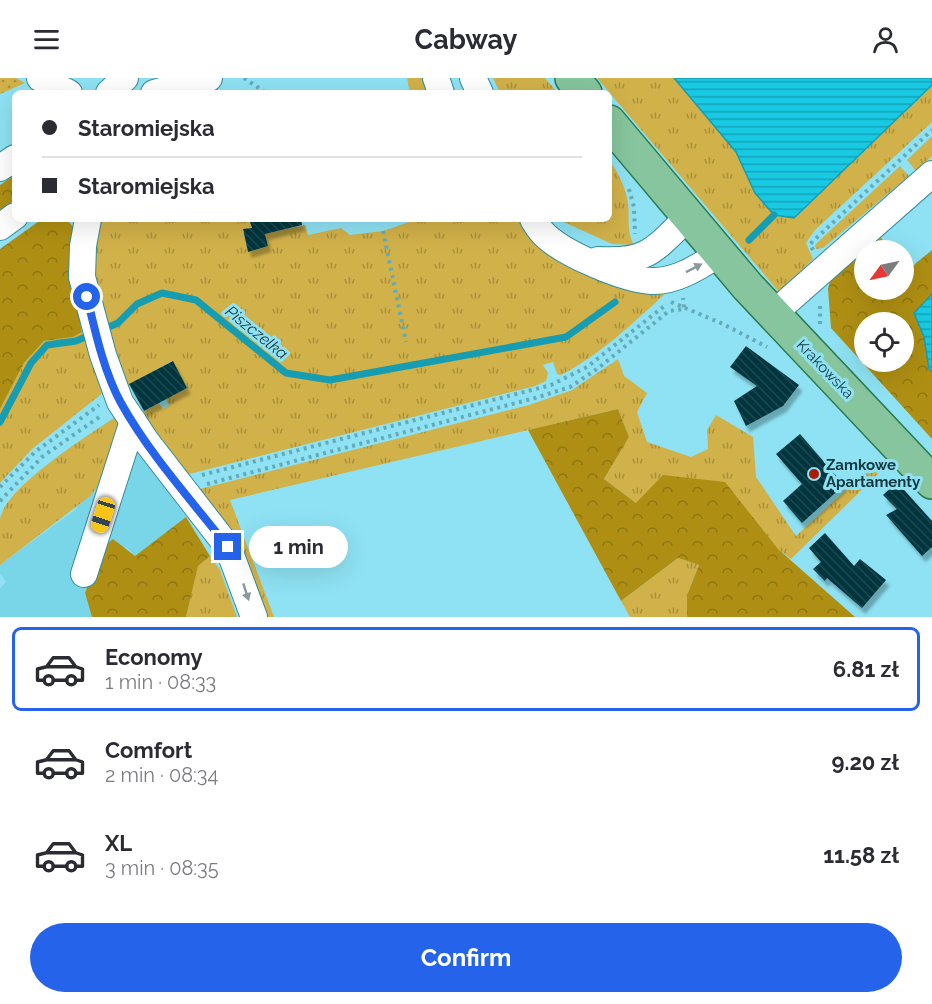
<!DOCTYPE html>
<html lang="en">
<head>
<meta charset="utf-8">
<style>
	body { margin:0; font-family:Raleway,sans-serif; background:#f7f7f7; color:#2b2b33; height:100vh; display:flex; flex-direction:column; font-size:22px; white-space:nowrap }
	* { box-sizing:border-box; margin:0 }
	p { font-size:20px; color:#7c7c81 }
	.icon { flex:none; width:33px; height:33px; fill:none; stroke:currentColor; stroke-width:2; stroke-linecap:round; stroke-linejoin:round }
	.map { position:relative; height:539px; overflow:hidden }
	.sheet { display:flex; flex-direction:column; background:#fff; flex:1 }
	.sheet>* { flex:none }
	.hud { position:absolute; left:12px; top:12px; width:600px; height:132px; border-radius:9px; box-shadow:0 6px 24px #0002; display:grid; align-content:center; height:132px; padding:0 30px; background:#fff }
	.needle { width:39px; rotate:237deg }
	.buttons { position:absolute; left:854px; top:162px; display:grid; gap:12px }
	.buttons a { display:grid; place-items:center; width:60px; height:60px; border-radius:50%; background:#fff; box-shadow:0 6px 24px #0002; font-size:30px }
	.end { position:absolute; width:27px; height:27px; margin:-14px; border:8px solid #2563eb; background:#fff; box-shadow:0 0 0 3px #fff }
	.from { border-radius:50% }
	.bubble { position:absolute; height:42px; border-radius:21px; background:#fff; box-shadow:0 6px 24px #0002; font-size:20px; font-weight:700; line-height:42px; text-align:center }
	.car { position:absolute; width:18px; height:36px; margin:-18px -9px; border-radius:8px; box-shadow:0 0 4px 2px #0007; background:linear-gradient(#f5c518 24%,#345 0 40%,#f5c518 0 76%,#345 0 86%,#f5c518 0) }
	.hud b { display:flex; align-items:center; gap:21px; height:57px; font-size:22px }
	.hud b+b { border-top:2px solid #e1e1e2 }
	.hud i { width:15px; height:15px; background:#2b2b33 }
	ul { padding:10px 0 0; list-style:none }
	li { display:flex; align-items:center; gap:18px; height:84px; margin:0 12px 9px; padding:0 18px; border:3px solid transparent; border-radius:9px }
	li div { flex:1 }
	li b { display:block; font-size:22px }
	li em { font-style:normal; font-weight:700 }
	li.active { border-color:#2563eb }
	li>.icon { width:54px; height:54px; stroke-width:1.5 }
	.primary-button { display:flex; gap:12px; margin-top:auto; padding:12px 30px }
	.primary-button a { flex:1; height:69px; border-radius:36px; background:#2563eb; color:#fff; font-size:24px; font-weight:700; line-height:69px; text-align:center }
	header { display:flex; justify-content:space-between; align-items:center; height:78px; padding:0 30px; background:#fff; font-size:27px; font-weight:700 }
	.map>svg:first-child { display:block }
</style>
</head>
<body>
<header><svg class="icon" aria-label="menu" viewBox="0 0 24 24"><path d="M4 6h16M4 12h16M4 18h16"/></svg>Cabway<svg class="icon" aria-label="person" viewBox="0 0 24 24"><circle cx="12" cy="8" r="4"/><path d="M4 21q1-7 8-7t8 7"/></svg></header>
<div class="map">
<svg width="932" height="539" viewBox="0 0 932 539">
	<defs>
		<pattern id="grass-tufts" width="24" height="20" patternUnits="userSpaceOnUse" patternTransform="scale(1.5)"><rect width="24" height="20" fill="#d1b149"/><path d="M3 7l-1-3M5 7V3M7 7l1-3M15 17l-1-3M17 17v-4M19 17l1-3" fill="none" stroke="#a8913e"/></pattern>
		<pattern id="forest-crowns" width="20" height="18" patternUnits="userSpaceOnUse" patternTransform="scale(1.5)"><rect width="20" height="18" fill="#af8f13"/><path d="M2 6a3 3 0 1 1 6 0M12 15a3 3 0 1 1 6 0" fill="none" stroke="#8d7613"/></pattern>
		<pattern id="park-dots" width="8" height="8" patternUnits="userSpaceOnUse" patternTransform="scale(1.5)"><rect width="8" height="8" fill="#d1b149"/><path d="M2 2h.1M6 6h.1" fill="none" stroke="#a8913e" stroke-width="1.8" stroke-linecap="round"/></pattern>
		<pattern id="water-rules" width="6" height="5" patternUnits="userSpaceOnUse" patternTransform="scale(1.5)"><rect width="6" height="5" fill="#18c9e3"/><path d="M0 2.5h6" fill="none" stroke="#14a4b9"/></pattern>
		<pattern id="building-back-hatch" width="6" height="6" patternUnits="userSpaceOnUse" patternTransform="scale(1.5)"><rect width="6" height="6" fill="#00353d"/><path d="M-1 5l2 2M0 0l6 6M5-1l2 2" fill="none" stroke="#1c4a51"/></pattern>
		<filter id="shadow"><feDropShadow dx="3.5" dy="6" stdDeviation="1.5" flood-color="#0004"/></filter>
	</defs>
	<rect width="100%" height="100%" fill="#8ee2f3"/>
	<path fill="#79d6e9" d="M128 358 186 439 135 478 126 469 98 483 85 514 92 539H0V510L6 504 0 495V487L75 432Z"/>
	<g fill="url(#grass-tufts)">
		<path d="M407 0H430L435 15H410Z"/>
		<path d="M493 0H545L558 15H500Z"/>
		<path d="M597 0H674L736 74 755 115 774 137 793 140 932 7V44L815 152 806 165 813 181 779 214Z"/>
		<path d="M932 58V78L916 93 907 82Z"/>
		<path d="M609 82C618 94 626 110 628 125 630 141 626 152 634 167L612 166 557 141H609Z"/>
		<path d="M900 88 909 98 823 170 816 171 815 167 820 162Z"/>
		<path d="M99 141H249L252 150 243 152 248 174 268 168 265 156 305 147 308 157 341 150 350 157 383 153 418 141H520C549 201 609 199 665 216 632 246 601 276 561 297L557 296 553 284 543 287 548 295 546 303 535 308 185 397 143 334 159 325 163 331 169 327 166 321 187 310 172 283 128 307C106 247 86 206 99 141Z"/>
		<path d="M82 254 104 314 32 371 0 405V331L24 285 44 263 73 259Z"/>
		<path d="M618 281 624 298 647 315 637 334 647 364 691 379 708 371 707 352 716 337 753 359 756 399 796 458 876 384 882 392 791 481 778 471 636 425 604 401 629 359 618 331 230 422 274 539H263L196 412 529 327 572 312Z"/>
		<path d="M117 338 122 348 105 399 90 418 0 487C0 472 0 455 0 441 5 409 90 356 117 338Z"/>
		<path d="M210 478 220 492 237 539H186L198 487Z"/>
		<path d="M678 480 699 487 687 517V539H630L621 523Z"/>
	</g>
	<g fill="url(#forest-crowns)" fill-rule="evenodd">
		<path d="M15 97V122L0 132V107Z"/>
		<path d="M42 141H67L73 149 71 202 82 254 73 259 44 263 24 285 0 331V171Z"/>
		<path d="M881 160 892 172H864V212H903V184L909 191 932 172V361L831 250 828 211 833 192ZM864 244H903V284H864Z"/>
		<path d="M618 331 629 359 604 401 636 425 663 397 725 404 778 471 855 539H687V517L699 487 678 480 621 523 528 352Z"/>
		<path d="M186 439 210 478 198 488 186 539H92L85 515 101 471 113 461 135 478Z"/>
	</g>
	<path fill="url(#park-dots)" d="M0 0H16L25 5 0 16Z"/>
	<g fill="url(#water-rules)" stroke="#169db1" stroke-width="1.5">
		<path d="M674 0H932V7L794 140 774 137 755 115 736 74Z"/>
		<path d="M932 216V294L929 291 924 259 914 235Z"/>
	</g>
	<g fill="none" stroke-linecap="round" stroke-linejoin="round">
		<g stroke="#169db1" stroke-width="7">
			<path d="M749 162 774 137"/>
			<path d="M0 344 31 285 47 267 76 263 118 245 137 226 162 215 196 222 286 295 330 302 566 259 615 224"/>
		</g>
	</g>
	<g fill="url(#building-back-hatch)" filter="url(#shadow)">
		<path d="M249 141H301L302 147 265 156 268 168 248 174 243 151 252 150Z"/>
		<path d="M746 268 799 307 783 328 746 348 734 323 757 308 730 289Z"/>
		<path d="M173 283 187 310 144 333 129 306Z"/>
		<path d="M800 356 844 407 802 445 783 423 802 406 776 376Z"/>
		<path d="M897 404 932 443V469L922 478 886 437 897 431 883 417Z"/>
		<path d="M825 455 854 488 860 481 886 502 862 530 827 500 825 503 813 491 821 484 809 470Z"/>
	</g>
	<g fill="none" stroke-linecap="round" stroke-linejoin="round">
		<defs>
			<g id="minor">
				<path d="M40 0 69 15"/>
				<path d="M436 0 441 15"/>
				<path d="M473 0 480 15"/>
				<path d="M109 15 125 0"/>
				<path d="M154 15 209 0"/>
				<path d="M0 90 15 80"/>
				<path d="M88 141 83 168 82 199 103 277 120 324 146 363 228 469 254 539"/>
				<path d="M533 141C537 148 541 154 547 159 567 177 625 202 652 203 676 204 700 188 719 176"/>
				<path d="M0 149 15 138"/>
				<path d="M598 182C648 185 654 172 688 139"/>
				<path d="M773 236 932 96"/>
				<path d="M84 496 133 343"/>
			</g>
			<g id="major">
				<path d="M572 0 585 15"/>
				<path d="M609 44 748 209 932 404"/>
			</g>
		</defs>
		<use href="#minor" stroke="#358c9c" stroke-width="28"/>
		<use href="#major" stroke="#297a50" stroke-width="36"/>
		<g stroke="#65aab8" stroke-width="4" stroke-dasharray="3 4.5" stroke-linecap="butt">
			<path d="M244 0 266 15"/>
			<path d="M629 111 634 129 635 156"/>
			<path d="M383 153 406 264"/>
			<path d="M813 172 810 166 932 52"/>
			<path d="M671 224 723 246 767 269"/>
			<path d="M820 246V226"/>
			<path d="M202 397 551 307 587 289 667 226"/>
			<path d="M207 406 535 320 570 309 597 291 669 233 684 231 683 220"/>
			<path d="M0 409 35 374 99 327"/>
			<path d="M0 423 42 379 102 337"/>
		</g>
		<use href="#minor" stroke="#fff" stroke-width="26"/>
		<use href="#major" stroke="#86c59d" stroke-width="33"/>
	</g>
	<defs><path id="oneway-solid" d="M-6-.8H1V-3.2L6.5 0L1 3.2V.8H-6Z" transform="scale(1.5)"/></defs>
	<g fill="#889a9e">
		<use href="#oneway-solid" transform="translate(694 190) rotate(-27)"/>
		<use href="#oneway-solid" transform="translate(246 514) rotate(72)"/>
	</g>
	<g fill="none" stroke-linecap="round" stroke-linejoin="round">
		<path stroke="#2563eb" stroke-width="8" d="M87 219C95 253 104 294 121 325 150 377 192 423 228 469"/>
	</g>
	<circle fill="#aa1b00" stroke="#8ee2f3" stroke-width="2" cx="814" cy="396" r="6"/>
	<g text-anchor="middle" stroke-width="6" stroke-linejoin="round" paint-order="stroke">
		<g font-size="15" fill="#12363d" stroke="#8ee2f3">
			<text transform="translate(825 291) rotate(46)" y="5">Krakowska</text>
		</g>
		<g font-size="15" font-weight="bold" fill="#12363d" stroke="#8ee2f3" text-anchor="start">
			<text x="826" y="392">Zamkowe<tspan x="826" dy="17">Apartamenty</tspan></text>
		</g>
		<g font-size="16" font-style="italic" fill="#213a3f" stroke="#8ee2f3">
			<text transform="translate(257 254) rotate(39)" y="6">Piszczelka</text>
		</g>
	</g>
</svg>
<div class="buttons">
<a><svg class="needle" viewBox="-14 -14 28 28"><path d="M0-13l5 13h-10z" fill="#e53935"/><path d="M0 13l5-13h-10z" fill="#7c7c81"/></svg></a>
<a><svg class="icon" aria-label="locate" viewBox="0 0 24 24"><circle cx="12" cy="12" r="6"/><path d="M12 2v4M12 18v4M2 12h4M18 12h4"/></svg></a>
</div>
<i class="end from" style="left:87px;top:219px"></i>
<i class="end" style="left:228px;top:469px"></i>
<div class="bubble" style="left:249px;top:448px;width:99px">1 min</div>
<i class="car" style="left:103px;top:437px;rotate:198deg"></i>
<div class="hud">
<b><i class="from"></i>Staromiejska</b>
<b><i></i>Staromiejska</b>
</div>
</div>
<section class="sheet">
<ul>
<li class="active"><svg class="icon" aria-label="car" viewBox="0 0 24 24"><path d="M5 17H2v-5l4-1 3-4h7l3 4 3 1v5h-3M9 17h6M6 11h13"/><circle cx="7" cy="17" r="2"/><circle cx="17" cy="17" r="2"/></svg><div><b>Economy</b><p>1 min · 08:33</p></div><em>6.81 zł</em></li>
<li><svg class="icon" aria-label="car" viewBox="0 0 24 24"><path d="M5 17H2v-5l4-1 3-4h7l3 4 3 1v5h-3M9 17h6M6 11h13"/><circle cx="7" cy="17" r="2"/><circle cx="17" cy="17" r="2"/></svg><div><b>Comfort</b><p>2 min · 08:34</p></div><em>9.20 zł</em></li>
<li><svg class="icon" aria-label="car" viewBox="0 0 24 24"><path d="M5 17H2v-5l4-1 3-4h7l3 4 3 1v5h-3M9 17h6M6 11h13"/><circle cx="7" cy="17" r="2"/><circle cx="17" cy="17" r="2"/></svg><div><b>XL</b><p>3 min · 08:35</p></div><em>11.58 zł</em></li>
</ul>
<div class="primary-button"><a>Confirm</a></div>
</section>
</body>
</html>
